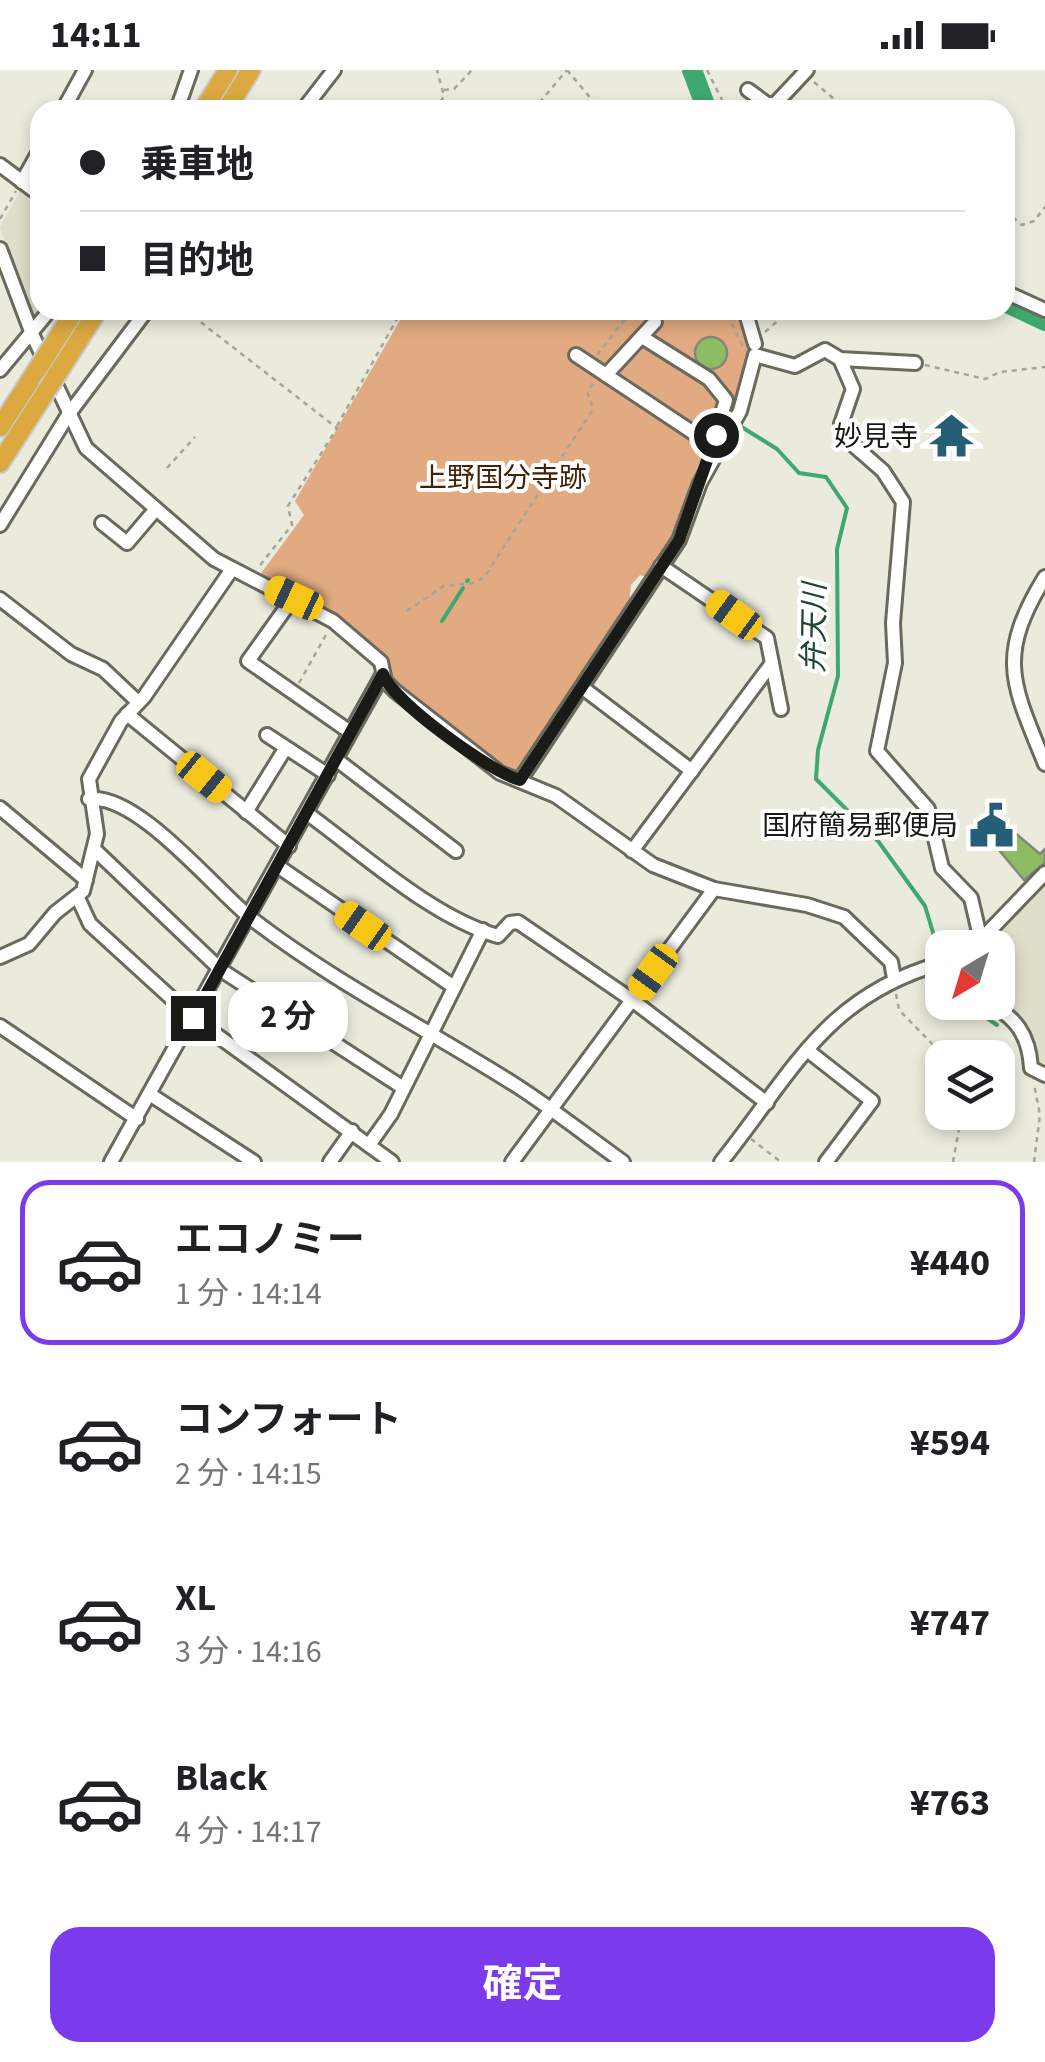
<!DOCTYPE html>
<html lang="ja">
<head>
<meta charset="utf-8">
<style>
	body { margin:0; font-family:"Source Sans 3","Noto Sans JP",sans-serif; background:#f6f6f6; color:#202124; height:100vh; display:flex; flex-direction:column; font-size:38px; white-space:nowrap }
	* { box-sizing:border-box; margin:0 }
	p { font-size:32px; color:#757577 }
	.icon { flex:none; width:55px; height:55px; fill:none; stroke:currentColor; stroke-width:2; stroke-linecap:round; stroke-linejoin:round }
	.map { position:relative; height:1092px; overflow:hidden }
	.side { display:flex; flex-direction:column; background:#fff; flex:1 }
	.side>* { flex:none }
	.banner { position:absolute; left:30px; top:30px; width:985px; height:220px; border-radius:30px; box-shadow:0 5px 15px #0003; display:grid; align-content:center; height:220px; padding:0 50px; background:#fff }
	.needle { width:65px; rotate:218deg }
	.buttons { position:absolute; left:925px; top:860px; display:grid; gap:20px }
	.buttons a { display:grid; place-items:center; width:90px; height:90px; border-radius:20px; background:#fff; box-shadow:0 5px 15px #0003; font-size:50px }
	.end { position:absolute; width:45px; height:45px; margin:-22px; border:12px solid #1a1a16; background:#fff; box-shadow:0 0 0 5px #fff }
	.from { border-radius:50% }
	.bubble { position:absolute; height:70px; border-radius:30px; background:#fff; box-shadow:0 5px 15px #0003; font-size:32px; font-weight:700; line-height:70px; text-align:center }
	.car { position:absolute; width:30px; height:60px; margin:-30px -15px; border-radius:12px; box-shadow:0 0 8px 2px #0007; background:linear-gradient(#f5c518 24%,#345 0 40%,#f5c518 0 76%,#345 0 86%,#f5c518 0) }
	.banner b { display:flex; align-items:center; gap:35px; height:95px; font-size:38px }
	.banner b+b { border-top:2px solid #e0e0e0 }
	.banner i { width:25px; height:25px; background:#202124 }
	ul { padding:18px 0 0; list-style:none }
	li { display:flex; align-items:center; gap:30px; height:165px; margin:0 20px 15px; padding:0 30px; border:5px solid transparent; border-radius:30px }
	li div { flex:1 }
	li b { display:block; font-size:38px }
	li em { font-style:normal; font-weight:700 }
	li.active { border-color:#7c3aed }
	li>.icon { width:90px; height:90px; stroke-width:1.5 }
	.primary-button { display:flex; gap:20px; margin-top:auto; padding:20px 50px }
	.primary-button a { flex:1; height:115px; border-radius:30px; background:#7c3aed; color:#fff; font-size:40px; font-weight:700; line-height:115px; text-align:center }
	.status { display:flex; justify-content:space-between; align-items:center; height:70px; padding:0 50px; background:#fff; direction:ltr }
	.status svg { height:28px; fill:currentColor }
	.map>svg:first-child { display:block }
</style>
</head>
<body>
<div class="status"><b>14:11</b><svg viewBox="0 0 49 12"><path d="M0 12V9h3v3zM5 12V6h3v6zM10 12V3h3v9zM15 12V0h3v12zM26 1h20v11H26zM47 4h2v5h-2z"/></svg></div>
<div class="map">
<svg width="1045" height="1092" viewBox="0 0 1045 1092">
	<rect width="100%" height="100%" fill="#eaeadd"/>
	<g fill="#dedec9">
		<path d="M23 115 40 129 41 240 37 246 29 244 20 224 0 157Z"/>
		<path d="M1045 813V998L1037 989 1030 965 998 932 996 877 1004 870 996 865Z"/>
	</g>
	<path fill="#e1aa81" d="M406 240H748C750 249 755 261 755 270 754 334 683 452 650 508L640 505 631 515 629 535 518 704 511 705C477 681 401 637 388 597L259 506 304 445 295 431Z"/>
	<g fill="none" stroke-linecap="round" stroke-linejoin="round">
		<g stroke="#3fa86f" stroke-width="4">
			<path d="M756 303 740 356 777 379 799 403 826 407 847 438 837 479 838 606 818 680 816 709 878 771 925 836 941 889"/>
			<path d="M467 511 468 510"/>
			<path d="M442 551 463 518"/>
			<path d="M963 932 997 955"/>
		</g>
		<g stroke="#3fa86f" stroke-width="20">
			<path d="M692 0 707 40"/>
			<path d="M1005 232 1045 251"/>
		</g>
	</g>
	<g fill="#8dbc63" stroke="#82887d" stroke-width="2.5">
		<circle cx="711" cy="283" r="16"/>
		<path d="M1007 762 1010 766 1014 762 1040 784 1045 779V793L1024 810 994 774Z"/>
	</g>
	<g fill="none" stroke-linecap="round" stroke-linejoin="round">
		<defs>
			<g id="minor">
				<path d="M748 20 767 34H775L807 0"/>
				<path d="M63 40 85 0"/>
				<path d="M177 40 191 0"/>
				<path d="M303 40 334 0"/>
				<path d="M0 95 40 125"/>
				<path d="M22 112 40 80"/>
				<path d="M0 179 32 264 86 378 214 489 333 551 381 592 385 611 395 621 500 703 556 726 653 795 714 819 807 835 844 847 891 892 894 908"/>
				<path d="M1005 222 1045 240"/>
				<path d="M745 240 755 274"/>
				<path d="M642 267 709 309 726 330 710 382"/>
				<path d="M576 285 701 368"/>
				<path d="M840 289 853 319 841 354 844 367 883 401 903 432 893 553 895 593 877 681 928 739 942 798 971 828 981 871"/>
				<path d="M0 300 50 240"/>
				<path d="M606 305 655 252"/>
				<path d="M102 453 127 473 156 439"/>
				<path d="M0 455 68 345 147 240"/>
				<path d="M661 496 767 568 781 639"/>
				<path d="M1045 507C996 587 1012 613 1045 694"/>
				<path d="M293 528 248 591 350 662"/>
				<path d="M0 529 71 584 103 599 138 632"/>
				<path d="M583 618 692 701"/>
				<path d="M127 644 289 776"/>
				<path d="M267 665 328 705"/>
				<path d="M337 690 456 781"/>
				<path d="M520 710 679 470 700 413 740 341 755 285 795 296 825 280 840 289 915 293"/>
				<path d="M89 729C138 723 215 820 252 849 335 913 429 960 517 1016 554 1040 588 1067 623 1092"/>
				<path d="M0 738 86 810"/>
				<path d="M246 742 285 679"/>
				<path d="M308 744C363 784 433 848 498 866L510 853 518 852 632 930 767 1033"/>
				<path d="M94 779 221 900 402 1017"/>
				<path d="M632 781 772 593"/>
				<path d="M279 797 454 917"/>
				<path d="M78 828 90 854 193 948 392 1092"/>
				<path d="M973 878 1045 803"/>
				<path d="M0 887 29 874 55 843 83 821 97 764 89 709 121 651 144 627 232 499"/>
				<path d="M985 932C1016 946 1029 965 1031 998L1045 1005"/>
				<path d="M0 956 137 1049"/>
				<path d="M807 980 872 1031 826 1092"/>
				<path d="M151 1025 254 1092"/>
				<path d="M369 1075 391 1044 483 860"/>
				<path d="M111 1092 383 604"/>
				<path d="M330 1092 352 1061"/>
				<path d="M512 1092 714 819"/>
				<path d="M721 1092C793 1002 825 926 942 893"/>
			</g>
			<g id="highway">
				<path d="M203 40 228 0"/>
				<path d="M226 40 251 0"/>
				<path d="M0 357 37 300"/>
				<path d="M0 393 47 320"/>
			</g>
		</defs>
		<use href="#minor" stroke="#69695e" stroke-width="18"/>
		<use href="#highway" stroke="#c8c8c7" stroke-width="22"/>
		<g stroke="#a4a49a" stroke-width="2.5" stroke-dasharray="5 5" stroke-linecap="butt">
			<path d="M567 0 598 37"/>
			<path d="M707 0 727 40"/>
			<path d="M814 12 847 40"/>
			<path d="M444 20 454 19 472 0"/>
			<path d="M435 40 444 26 437 0"/>
			<path d="M533 40 567 0"/>
			<path d="M1005 141 1022 155 1034 151 1045 137"/>
			<path d="M0 149 16 121"/>
			<path d="M185 240 337 358 288 436 292 455 257 499"/>
			<path d="M708 240 727 244 745 281"/>
			<path d="M765 262 790 240"/>
			<path d="M597 285 632 240"/>
			<path d="M925 295 985 309 1000 302 1045 297"/>
			<path d="M337 356 402 240"/>
			<path d="M167 398 195 367"/>
			<path d="M407 541 444 516 475 513 485 506 593 339 587 321 594 312"/>
			<path d="M299 613 327 563"/>
			<path d="M992 878 1003 868"/>
			<path d="M896 924 899 940 946 988"/>
			<path d="M751 1069 781 1092"/>
			<path d="M953 1092 962 1042"/>
			<path d="M1034 1092 1040 1045 1034 1014"/>
		</g>
		<use href="#minor" stroke="#fff" stroke-width="12"/>
		<use href="#highway" stroke="#dba93f" stroke-width="18"/>
		<defs>
			<g id="highway-bridge">
				<path d="M37 300 75 240"/>
				<path d="M47 320 98 240"/>
			</g>
		</defs>
		<use href="#highway-bridge" stroke="#c8c8c7" stroke-width="22" stroke-linecap="butt"/>
		<use href="#highway-bridge" stroke="#dba93f" stroke-width="18"/>
	</g>
	<g fill="none" stroke-linecap="round" stroke-linejoin="round">
		<path stroke="#1a1a16" stroke-width="12" d="M193 948 383 604C392 631 492 703 520 710L679 470 716 365"/>
	</g>
	<defs>
		<symbol id="temple-bare" viewBox="-9 -9 18 18"><path d="M0-6L5-2H3V0L6.5 2.5H4V6H1.5V3h-3V6H-4V2.5H-6.5L-3 0V-2H-5Z" fill="#245f77" stroke="#fff" stroke-width="2.5" paint-order="stroke"/></symbol>
		<symbol id="civic-bare" viewBox="-9 -9 18 18"><path d="M-.6-6.5H3V-4.5H.6V-3L4-1V1h2V6H-6V1h2V-1L-.6-3ZM-1.2 2.5V6h2.4V2.5Z" fill="#245f77" stroke="#fff" stroke-width="2.5" paint-order="stroke"/></symbol>
	</defs>
	<g fill-rule="evenodd">
		<use href="#temple-bare" x="920" y="334" width="63" height="63"/>
		<use href="#civic-bare" x="960" y="724" width="63" height="63"/>
	</g>
	<g text-anchor="middle" stroke-width="8" stroke-linejoin="round" paint-order="stroke">
		<g font-size="28" fill="#1a1a16" stroke="#fff" text-anchor="end">
			<text x="918" y="376">妙見寺</text>
			<text x="958" y="765">国府簡易郵便局</text>
		</g>
		<g font-size="28" fill="#432306" stroke="#fff">
			<text x="503" y="417">上野国分寺跡</text>
		</g>
		<g font-size="30" font-style="italic" fill="#1c462e" stroke="#fff">
			<text transform="translate(814 558) rotate(-89)" y="10">弁天川</text>
		</g>
	</g>
</svg>
<div class="buttons">
<a><svg class="needle" viewBox="-14 -14 28 28"><path d="M0-13l5 13h-10z" fill="#e53935"/><path d="M0 13l5-13h-10z" fill="#757577"/></svg></a>
<a><svg class="icon" aria-label="layers" viewBox="0 0 24 24"><path d="M12 4l9 5-9 5-9-5zM3 14l9 5 9-5"/></svg></a>
</div>
<i class="end from" style="left:716px;top:365px"></i>
<i class="end" style="left:193px;top:948px"></i>
<div class="bubble" style="left:228px;top:912px;width:120px">2 分</div>
<i class="car" style="left:294px;top:528px;rotate:295deg"></i>
<i class="car" style="left:734px;top:545px;rotate:306deg"></i>
<i class="car" style="left:204px;top:707px;rotate:129deg"></i>
<i class="car" style="left:363px;top:856px;rotate:305deg"></i>
<i class="car" style="left:653px;top:902px;rotate:216deg"></i>
<div class="banner">
<b><i class="from"></i>乗車地</b>
<b><i></i>目的地</b>
</div>
</div>
<section class="side">
<ul>
<li class="active"><svg class="icon" aria-label="car" viewBox="0 0 24 24"><path d="M5 17H2v-5l4-1 3-4h7l3 4 3 1v5h-3M9 17h6M6 11h13"/><circle cx="7" cy="17" r="2"/><circle cx="17" cy="17" r="2"/></svg><div><b>エコノミー</b><p>1 分 · 14:14</p></div><em>¥440</em></li>
<li><svg class="icon" aria-label="car" viewBox="0 0 24 24"><path d="M5 17H2v-5l4-1 3-4h7l3 4 3 1v5h-3M9 17h6M6 11h13"/><circle cx="7" cy="17" r="2"/><circle cx="17" cy="17" r="2"/></svg><div><b>コンフォート</b><p>2 分 · 14:15</p></div><em>¥594</em></li>
<li><svg class="icon" aria-label="car" viewBox="0 0 24 24"><path d="M5 17H2v-5l4-1 3-4h7l3 4 3 1v5h-3M9 17h6M6 11h13"/><circle cx="7" cy="17" r="2"/><circle cx="17" cy="17" r="2"/></svg><div><b>XL</b><p>3 分 · 14:16</p></div><em>¥747</em></li>
<li><svg class="icon" aria-label="car" viewBox="0 0 24 24"><path d="M5 17H2v-5l4-1 3-4h7l3 4 3 1v5h-3M9 17h6M6 11h13"/><circle cx="7" cy="17" r="2"/><circle cx="17" cy="17" r="2"/></svg><div><b>Black</b><p>4 分 · 14:17</p></div><em>¥763</em></li>
</ul>
<div class="primary-button"><a>確定</a></div>
</section>
</body>
</html>
